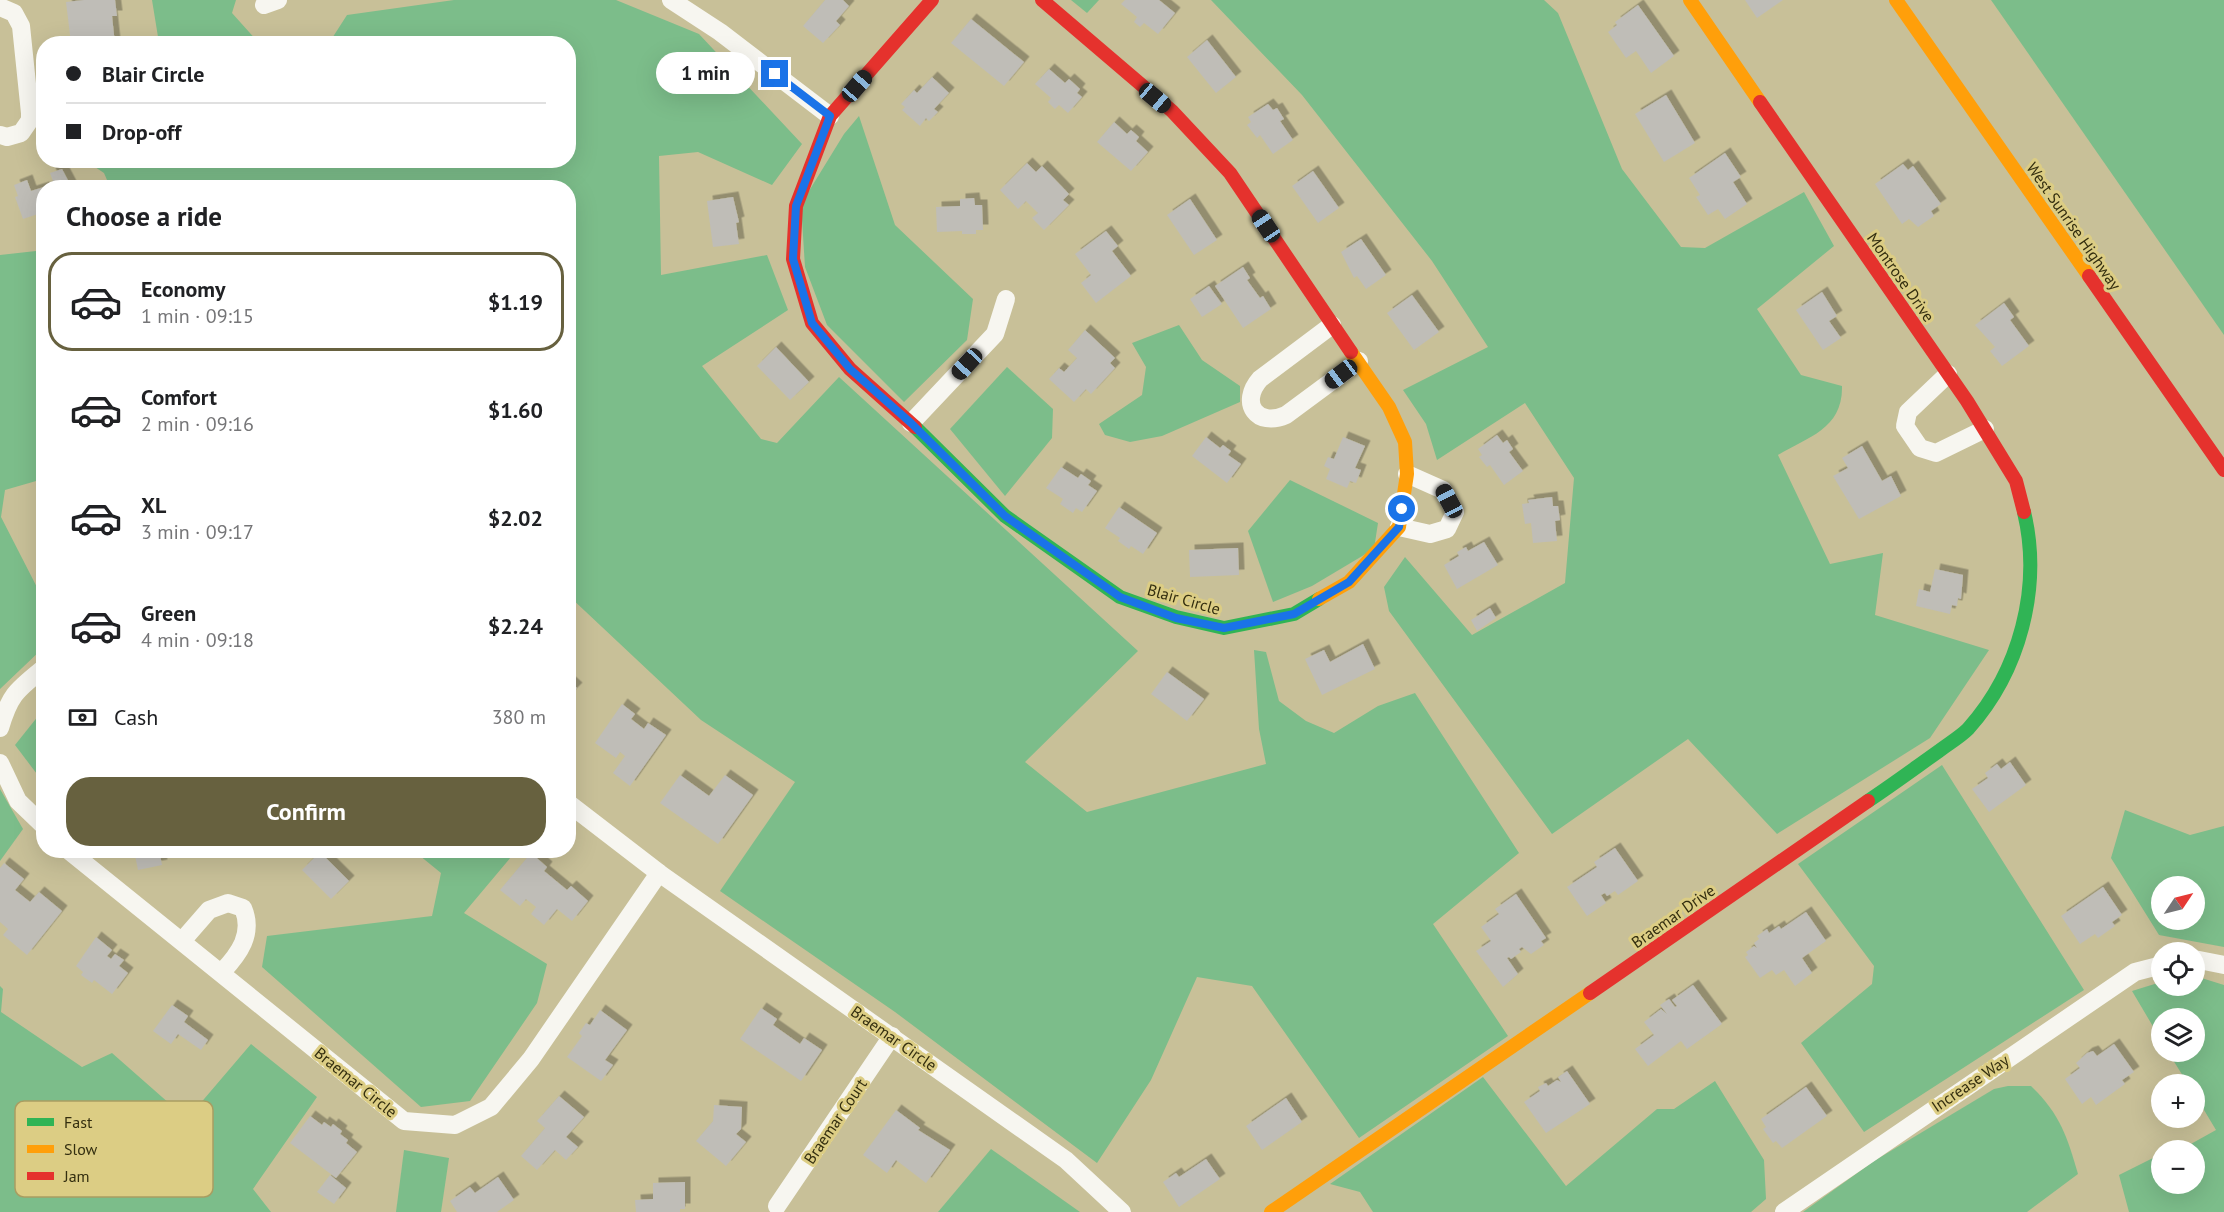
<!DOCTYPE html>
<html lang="en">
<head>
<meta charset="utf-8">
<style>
	body { margin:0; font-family:"PT Sans",sans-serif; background:#f2f2f2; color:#202124; height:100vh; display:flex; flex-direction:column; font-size:22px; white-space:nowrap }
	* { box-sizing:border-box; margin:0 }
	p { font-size:20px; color:#757577 }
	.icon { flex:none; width:33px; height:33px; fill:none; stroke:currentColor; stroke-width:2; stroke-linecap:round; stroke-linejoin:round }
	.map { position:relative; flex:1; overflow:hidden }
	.sheet { position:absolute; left:36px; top:180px; width:540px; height:678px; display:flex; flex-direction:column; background:#fff; border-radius:24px; box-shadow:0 6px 24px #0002 }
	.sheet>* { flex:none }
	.hud { position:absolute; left:36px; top:36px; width:540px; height:132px; border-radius:24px; box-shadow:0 6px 24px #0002; display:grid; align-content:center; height:132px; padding:0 30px; background:#fff }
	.needle { width:39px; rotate:55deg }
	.buttons { position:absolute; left:2151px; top:876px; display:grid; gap:12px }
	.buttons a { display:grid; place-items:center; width:54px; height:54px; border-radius:50%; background:#fff; box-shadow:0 6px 24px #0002; font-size:30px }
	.end { position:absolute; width:27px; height:27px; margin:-14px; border:8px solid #1a73e8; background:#fff; box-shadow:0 0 0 3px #fff }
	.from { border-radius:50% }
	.bubble { position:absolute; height:42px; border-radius:21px; background:#fff; box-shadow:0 6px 24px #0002; font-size:20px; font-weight:700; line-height:42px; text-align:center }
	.car { position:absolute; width:18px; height:36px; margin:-18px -9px; border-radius:8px; box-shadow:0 0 4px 2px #0007; background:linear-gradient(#222 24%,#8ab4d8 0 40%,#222 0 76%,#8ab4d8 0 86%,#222 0) }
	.hud b { display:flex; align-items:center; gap:21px; height:57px; font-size:22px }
	.hud b+b { border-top:2px solid #e0e0e0 }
	.hud i { width:15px; height:15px; background:#202124 }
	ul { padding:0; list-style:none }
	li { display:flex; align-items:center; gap:18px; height:99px; margin:0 12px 9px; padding:0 18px; border:3px solid transparent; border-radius:24px }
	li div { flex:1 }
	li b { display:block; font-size:22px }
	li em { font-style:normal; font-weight:700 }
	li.current { border-color:#67613f }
	li>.icon { width:54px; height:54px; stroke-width:1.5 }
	h2 { padding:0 30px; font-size:27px; line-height:72px }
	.pay { display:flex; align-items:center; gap:15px; height:66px; padding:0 30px; font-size:22px }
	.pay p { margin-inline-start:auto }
	.primary-button { display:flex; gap:12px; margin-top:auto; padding:12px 30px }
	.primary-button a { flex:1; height:69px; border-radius:24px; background:#67613f; color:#fff; font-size:24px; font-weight:700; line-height:69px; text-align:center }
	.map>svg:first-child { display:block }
</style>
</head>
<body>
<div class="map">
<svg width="2224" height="1212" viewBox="0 0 2224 1212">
	<defs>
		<filter id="shadow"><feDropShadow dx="5.5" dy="-5.5" stdDeviation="0" flood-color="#0004"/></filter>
	</defs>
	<rect width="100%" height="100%" fill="#c8c098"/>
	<g fill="#7cbd8a" fill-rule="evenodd">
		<path d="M152 0H236L232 13 259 43H159Z"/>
		<path d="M454 0H616L699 34 802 144 772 185 698 152 659 156 661 275 767 255 788 310 702 366 761 439 777 443 839 377 1138 651 1025 762 1087 812 1266 764 1259 729 1254 650 1266 652 1279 701 1306 721 1334 733 1378 706 1415 693 1519 853 1433 924 1508 1036 1359 1138 1252 986 1197 977 1151 1080 1097 1163 895 1012 720 891 795 782 701 720 569 596 568 188 110 187 104 173 86 161 568 160V44L329 43 347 15Z"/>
		<path d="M1071 0H1099L1087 13Z"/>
		<path d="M1211 0H1544L1558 13 1622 169 1681 247 1705 248 1804 192 1834 246 1757 309 1801 375 1842 386C1843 429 1808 437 1778 455L1830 564 1883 553 1875 615 1989 650 1930 738 1777 834 1688 739 1552 834 1389 611 1384 587 1405 557 1472 635 1565 583 1574 478 1525 403 1437 460 1426 424 1403 390 1488 347 1432 261 1302 95Z"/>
		<path d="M1991 0H2224V335Z"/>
		<path d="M859 116 895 225 973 299 967 340 904 402 827 325 805 267 801 204 844 134Z"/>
		<path d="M43 247V479L5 490 1 517 43 599V648L0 689V255L36 251Z"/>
		<path d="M1179 325 1202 360 1240 386V402L1162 436 1130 442 1105 435 1099 424 1142 395 1146 367 1132 343Z"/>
		<path d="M1007 367 1053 409 1052 438 1005 496 950 429Z"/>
		<path d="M1290 480 1378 523 1374 549 1312 586 1273 602 1248 531Z"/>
		<path d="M43 710 44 782H43L15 745Z"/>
		<path d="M1942 765 2084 990 1864 1132 1801 1043 1872 984 1874 966 1798 864Z"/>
		<path d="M0 789 23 829 0 861Z"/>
		<path d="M2125 810 2190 835 2224 826V947L2159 935 2111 858ZM2162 886H2194V920H2162Z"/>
		<path d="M414 851H516L464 913 547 964 537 1003 470 1101 421 1107 262 967 267 936 432 916 441 873Z"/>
		<path d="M2195 976 2224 985V1212H2129L2119 1175 2161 1154 2162 1184H2194V1150H2169L2182 1143 2189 1145 2216 1130 2195 1095 2194 1084H2188L2168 1052H2194V1018H2162L2161 1040 2132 991 2161 982 2162 986H2194Z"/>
		<path d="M0 986 3 989 1 1012 82 1067 112 1053 187 1119 251 1044 317 1097 253 1189 271 1212H0Z"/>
		<path d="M1483 1077 1566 1186 1657 1109H1674L1715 1081 1764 1160 1766 1199 1751 1212H1373L1360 1192 1330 1184Z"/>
		<path d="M2008 1086H2031C2060 1114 2067 1136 2078 1174L2027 1212H1803L1874 1161 1994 1089Z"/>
		<path d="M991 1149 1080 1212H938Z"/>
		<path d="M404 1150 449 1158 441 1212H396Z"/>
	</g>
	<g fill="#bfbdb7" filter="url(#shadow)">
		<path d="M84 0H115L117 16H112L115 44 71 43 66 2Z"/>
		<path d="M825 0H843L849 6 836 21 840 25 823 43 803 26Z"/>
		<path d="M1125 0H1159L1175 13 1158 34 1144 23 1140 27 1134 22 1137 17 1121 4Z"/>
		<path d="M1745 0H1783L1757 18Z"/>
		<path d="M1638 5 1674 56 1651 73 1636 51 1626 58 1608 32 1617 25 1615 22Z"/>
		<path d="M971 19 1024 62 1004 86 951 43Z"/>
		<path d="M1207 40 1236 77 1216 93 1187 57Z"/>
		<path d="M1049 69 1065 83 1069 79 1080 89 1077 93 1082 97 1068 113 1059 105 1055 109 1048 102 1051 98 1035 84Z"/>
		<path d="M932 77 949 93 934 109 938 112 929 121 926 118 920 126 902 110 905 107 901 104 914 90 917 93Z"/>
		<path d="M1666 95 1695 143 1664 162 1635 114Z"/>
		<path d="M1268 104 1273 110 1277 108 1284 119 1280 121 1293 140 1273 154 1260 135 1257 138 1247 125 1251 122 1248 117Z"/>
		<path d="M1114 122 1127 134 1131 130 1139 137 1136 141 1148 152 1131 171 1097 142Z"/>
		<path d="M1725 153 1741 177 1733 182 1747 204 1725 219 1718 209 1708 215 1696 197 1700 195 1689 178Z"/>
		<path d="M1027 163 1036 172 1042 166 1069 194 1063 200 1069 205 1044 230 1032 218 1038 213 1026 201 1018 209 1000 190Z"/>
		<path d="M1903 164 1908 170 1913 166 1941 204 1931 211 1934 216 1918 227 1909 219 1902 224 1875 184Z"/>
		<path d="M62 169 72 188H44L54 184 50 173Z"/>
		<path d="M1313 171 1339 208 1318 223 1292 186Z"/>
		<path d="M27 180 31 191 44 187V212L23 219 15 197 18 196 14 185Z"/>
		<path d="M733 197 739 222 736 223 739 244 713 247 707 201Z"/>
		<path d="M974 198 975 205H982L983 230H976V234H962V231L937 232 936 207 960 206V199Z"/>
		<path d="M1190 199 1217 240 1194 255 1167 215Z"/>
		<path d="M1106 231 1118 246 1112 251 1131 276 1096 303 1081 283 1091 275 1075 254Z"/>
		<path d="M1361 239 1386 275 1366 289 1357 276 1354 278 1341 252Z"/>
		<path d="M1243 267 1250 278 1247 280 1260 298 1263 296 1271 309 1243 328 1215 286Z"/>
		<path d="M1209 286 1222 304 1202 317 1190 299Z"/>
		<path d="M1822 292 1837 316 1829 321 1841 338 1823 350 1796 310Z"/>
		<path d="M1412 295 1439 332 1414 350 1387 313Z"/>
		<path d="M2004 303 2014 317 2010 320 2029 346 2002 366 1990 351 1995 347 1975 325Z"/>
		<path d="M1085 330 1115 358 1110 363 1115 368 1091 394 1086 389 1074 402 1049 379 1059 368 1064 372 1077 358 1068 350Z"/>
		<path d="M776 347 809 382 790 400 757 366Z"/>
		<path d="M1497 435 1503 443 1507 440 1513 449 1509 452 1523 471 1504 485 1490 465 1487 467 1479 457 1482 455 1478 449Z"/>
		<path d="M1206 437 1220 448 1223 445 1231 451 1228 455 1241 464 1227 483 1192 456Z"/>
		<path d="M1343 437 1365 446 1355 468 1361 470 1356 483 1350 481 1347 488 1326 479 1330 469 1324 466 1328 457 1334 459Z"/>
		<path d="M1862 446 1882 481 1891 476 1901 496 1859 519 1833 476 1848 468 1842 458Z"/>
		<path d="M1061 467 1078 478 1081 474 1091 481 1088 485 1097 491 1082 512 1076 508 1073 513 1060 504 1063 499 1046 488Z"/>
		<path d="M1552 497 1553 506H1558L1560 520 1555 521 1557 541 1533 543 1531 523 1525 524 1522 504 1529 503 1528 500Z"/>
		<path d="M1119 507 1157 533 1143 554 1131 546 1129 549 1118 541 1120 538 1105 528Z"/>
		<path d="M1484 542 1498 565 1457 589 1444 565 1459 556 1457 552 1466 547 1468 551Z"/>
		<path d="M1238 548 1239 575 1190 577 1189 550Z"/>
		<path d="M1935 569 1963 575 1961 599 1958 598 1957 606 1952 605 1950 614 1916 606 1919 589 1930 592Z"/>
		<path d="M1490 608 1496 618 1477 631 1471 620Z"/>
		<path d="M1363 644 1375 669 1322 695 1305 659 1324 650 1330 662Z"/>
		<path d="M1167 672 1204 699 1187 721 1151 694Z"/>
		<path d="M568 680 577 688 568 697Z"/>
		<path d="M622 704 635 714 631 719 644 729 648 723 666 735 630 786 613 773 625 756 620 752 616 758 595 743Z"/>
		<path d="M2010 762 2026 785 1989 812 1972 789 1988 778 1985 773 1997 764 2001 769Z"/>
		<path d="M680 775 709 796 725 775 753 795 718 844 660 803Z"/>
		<path d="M1615 848 1638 881 1618 895 1615 891 1607 896 1605 893 1601 895 1606 903 1587 916 1567 887 1597 867 1594 862Z"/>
		<path d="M134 850H210V852L181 857 180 852 160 855 162 865 138 870Z"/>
		<path d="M320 852 349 881 331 899 302 870Z"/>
		<path d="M531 853 547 867 544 871 567 890 571 886 588 901 572 921 557 909 544 925 531 914 536 907 526 899 520 906 500 890Z"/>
		<path d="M4 863 24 879 15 890 30 902 39 892 62 911 27 955 3 935 8 929 0 922V868Z"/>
		<path d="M2103 887 2122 915 2112 922 2115 926 2098 938 2095 934 2080 944 2061 916Z"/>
		<path d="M1516 894 1546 938 1541 941 1544 945 1531 954 1522 947 1519 949 1521 952 1511 959 1509 957 1507 958 1518 974 1503 987 1476 951 1491 941 1481 927 1499 914 1495 909Z"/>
		<path d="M1806 912 1826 941 1802 958 1812 973 1795 986 1784 970 1776 975 1772 970 1760 978 1745 957 1748 955 1746 952 1754 946 1757 948 1754 943 1759 939 1757 936 1767 929 1769 933 1779 926 1781 929Z"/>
		<path d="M96 937 112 950 107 956 111 959 115 954 124 960 119 966 128 973 112 994 94 980 92 983 81 975 83 972 76 966Z"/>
		<path d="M1693 985 1722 1024 1687 1049 1681 1041 1648 1066 1635 1049 1654 1035 1644 1022 1661 1009 1667 1014 1660 1005 1669 999 1675 1007 1677 1006 1672 1000Z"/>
		<path d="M172 1005 188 1016 184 1022 208 1040 201 1050 178 1034 171 1044 153 1031Z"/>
		<path d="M761 1008 777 1019 773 1025 800 1044 804 1038 822 1050 801 1081 740 1039Z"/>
		<path d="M600 1010 627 1030 605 1060 613 1065 601 1081 567 1057 582 1036 579 1033 586 1023 590 1025Z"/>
		<path d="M2114 1044 2134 1072 2122 1080 2125 1084 2096 1105 2091 1097 2082 1104 2065 1079 2080 1068 2076 1063 2087 1053 2093 1051 2097 1056Z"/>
		<path d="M1567 1071 1590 1104 1546 1133 1524 1102 1540 1091 1538 1087 1546 1083 1548 1086 1557 1080 1561 1082 1558 1077Z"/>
		<path d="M1806 1087 1827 1116 1782 1148 1776 1141 1773 1143 1763 1129 1766 1127 1761 1119Z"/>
		<path d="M559 1096 584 1117 566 1137 578 1147 566 1160 555 1150 537 1170 521 1156 545 1128 537 1121Z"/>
		<path d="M1286 1098 1302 1122 1262 1150 1246 1126Z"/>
		<path d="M714 1105 742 1107 741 1129 736 1134 746 1142 726 1166 696 1141 713 1121Z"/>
		<path d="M896 1110 920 1128 918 1130 950 1150 926 1183 896 1160 887 1173 863 1155Z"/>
		<path d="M310 1116 322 1125 324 1122 331 1127 333 1124 342 1131 340 1134 348 1140 346 1143 357 1152 336 1178 290 1143Z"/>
		<path d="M1206 1159 1220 1179 1179 1207 1163 1182 1176 1173 1179 1177Z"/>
		<path d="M330 1175 346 1188 334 1204 317 1192Z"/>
		<path d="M498 1177 514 1200 497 1212H457L450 1201 470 1187 475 1193Z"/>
		<path d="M685 1182V1209H680V1212H636L635 1200 653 1199V1183Z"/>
	</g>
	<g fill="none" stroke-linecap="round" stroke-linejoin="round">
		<g stroke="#f7f6f0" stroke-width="18">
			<path d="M671 0 720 32 830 116"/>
			<path d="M264 5 278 0"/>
			<path d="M0 7 14 13 21 26 30 113V120L21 133 7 137 0 135"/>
			<path d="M1332 325 1260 379C1239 403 1257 428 1286 415L1359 361"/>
			<path d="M1948 374 1908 412 1905 426 1920 448 1936 453 1985 429"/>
			<path d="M911 423 995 334 1006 299"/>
			<path d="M1399 527 1430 534 1447 529 1455 512 1443 490 1407 474"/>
			<path d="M0 728C10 694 17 690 44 668"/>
			<path d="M0 763 18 801 44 826"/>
			<path d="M568 803 659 873 1066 1160 1122 1212"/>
			<path d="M68 850 404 1121 455 1125 491 1107 531 1059 659 873"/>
			<path d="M182 941 209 910 228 903 243 908C254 934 239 954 222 972"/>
			<path d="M2194 959 2224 965"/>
			<path d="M777 1206 892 1036"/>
			<path d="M1784 1212 2135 972 2162 965"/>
		</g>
		<g stroke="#30b455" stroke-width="14">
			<path d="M915 427 1005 516 1120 597 1176 617 1224 628 1294 614 1319 599"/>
			<path d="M1868 801C1892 785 1915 768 1939 751 1948 744 1960 737 1968 729 2020 671 2042 587 2024 512"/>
		</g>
		<g stroke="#ff9f0a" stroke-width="14">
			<path d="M1690 0 1760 102"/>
			<path d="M1896 0 2089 276"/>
			<path d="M1319 599 1349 582 1399 527 1407 474 1405 442 1389 407 1351 352"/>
			<path d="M1271 1212 1590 993"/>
		</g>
		<g stroke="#e5322d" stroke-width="14">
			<path d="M1042 0 1172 111 1230 173 1351 352"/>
			<path d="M1760 102 1967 401 2016 481 2024 512"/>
			<path d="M2089 276 2224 470"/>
			<path d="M915 427 850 369 812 323 793 259 796 206 830 116 932 0"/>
			<path d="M1590 993 1868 801"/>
		</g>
	</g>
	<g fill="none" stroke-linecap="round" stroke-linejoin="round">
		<path stroke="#1a73e8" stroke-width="8" d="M775 74 830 116 796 206 793 259 812 323 850 369 911 423 1005 516 1120 597 1176 618 1224 628 1294 614 1349 582 1399 527 1402 509"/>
	</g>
	<g text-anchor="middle" stroke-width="6" stroke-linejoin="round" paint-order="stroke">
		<g font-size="16" fill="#332e0f" stroke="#dccd84">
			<text transform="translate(2074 226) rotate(55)" y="6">West Sunrise Highway</text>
			<text transform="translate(1901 277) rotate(55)" y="6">Montrose Drive</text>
			<text transform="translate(1184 599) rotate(16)" y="6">Blair Circle</text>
			<text transform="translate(1673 916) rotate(-35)" y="6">Braemar Drive</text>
			<text transform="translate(894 1038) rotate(35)" y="6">Braemar Circle</text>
			<text transform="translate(356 1082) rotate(39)" y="6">Braemar Circle</text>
			<text transform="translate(1970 1083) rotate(-34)" y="6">Increase Way</text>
			<text transform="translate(835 1121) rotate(-56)" y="6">Braemar Court</text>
		</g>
	</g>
	<rect x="15" y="1101" width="198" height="96" rx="9" fill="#dccd84" stroke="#a99d61" stroke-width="1.5"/>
	<rect x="27" y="1118" width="27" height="8" fill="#30b455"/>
	<rect x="27" y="1145" width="27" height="8" fill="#ff9f0a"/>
	<rect x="27" y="1172" width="27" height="8" fill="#e5322d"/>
	<g font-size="16" fill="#332e0f">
		<text x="64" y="1128">Fast</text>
		<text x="64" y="1155">Slow</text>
		<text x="64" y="1182">Jam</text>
	</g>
</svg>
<div class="buttons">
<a><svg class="needle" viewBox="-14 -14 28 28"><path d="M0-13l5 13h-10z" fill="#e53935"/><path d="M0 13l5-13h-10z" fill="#757577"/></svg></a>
<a><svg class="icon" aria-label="locate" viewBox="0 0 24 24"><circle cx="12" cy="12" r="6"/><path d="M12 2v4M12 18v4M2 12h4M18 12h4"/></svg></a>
<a><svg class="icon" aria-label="layers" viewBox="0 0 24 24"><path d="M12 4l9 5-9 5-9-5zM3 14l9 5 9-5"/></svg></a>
<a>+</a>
<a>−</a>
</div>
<i class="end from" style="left:1402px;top:509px"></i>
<i class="end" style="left:775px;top:74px"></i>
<div class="bubble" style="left:656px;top:52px;width:99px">1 min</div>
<i class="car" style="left:857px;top:86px;rotate:41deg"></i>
<i class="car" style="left:1155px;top:98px;rotate:130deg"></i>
<i class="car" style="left:1266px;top:226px;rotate:326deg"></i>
<i class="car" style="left:967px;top:364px;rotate:223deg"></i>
<i class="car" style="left:1341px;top:374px;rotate:233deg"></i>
<i class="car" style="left:1449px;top:501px;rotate:332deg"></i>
<div class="hud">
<b><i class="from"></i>Blair Circle</b>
<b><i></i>Drop-off</b>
</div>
<section class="sheet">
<h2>Choose a ride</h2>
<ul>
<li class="current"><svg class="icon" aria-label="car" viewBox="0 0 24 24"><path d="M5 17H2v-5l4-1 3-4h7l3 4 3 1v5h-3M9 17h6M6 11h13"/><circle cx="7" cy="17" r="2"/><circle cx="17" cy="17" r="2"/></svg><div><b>Economy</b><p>1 min · 09:15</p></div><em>$1.19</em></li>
<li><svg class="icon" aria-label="car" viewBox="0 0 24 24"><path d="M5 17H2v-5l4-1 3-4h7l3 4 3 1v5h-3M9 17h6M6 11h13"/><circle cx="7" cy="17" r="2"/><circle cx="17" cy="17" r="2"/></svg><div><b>Comfort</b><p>2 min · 09:16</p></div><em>$1.60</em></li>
<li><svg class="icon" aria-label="car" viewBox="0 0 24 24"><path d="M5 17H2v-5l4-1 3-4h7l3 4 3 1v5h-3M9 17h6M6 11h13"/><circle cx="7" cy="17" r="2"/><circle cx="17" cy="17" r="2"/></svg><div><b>XL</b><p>3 min · 09:17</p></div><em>$2.02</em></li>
<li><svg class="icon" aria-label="car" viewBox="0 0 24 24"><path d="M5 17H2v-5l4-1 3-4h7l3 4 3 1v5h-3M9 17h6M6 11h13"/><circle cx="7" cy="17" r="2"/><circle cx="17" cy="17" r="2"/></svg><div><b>Green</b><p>4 min · 09:18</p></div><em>$2.24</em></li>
</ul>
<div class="pay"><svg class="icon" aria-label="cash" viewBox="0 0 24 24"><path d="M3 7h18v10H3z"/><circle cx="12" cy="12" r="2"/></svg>Cash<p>380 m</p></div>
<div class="primary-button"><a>Confirm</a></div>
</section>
</div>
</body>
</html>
